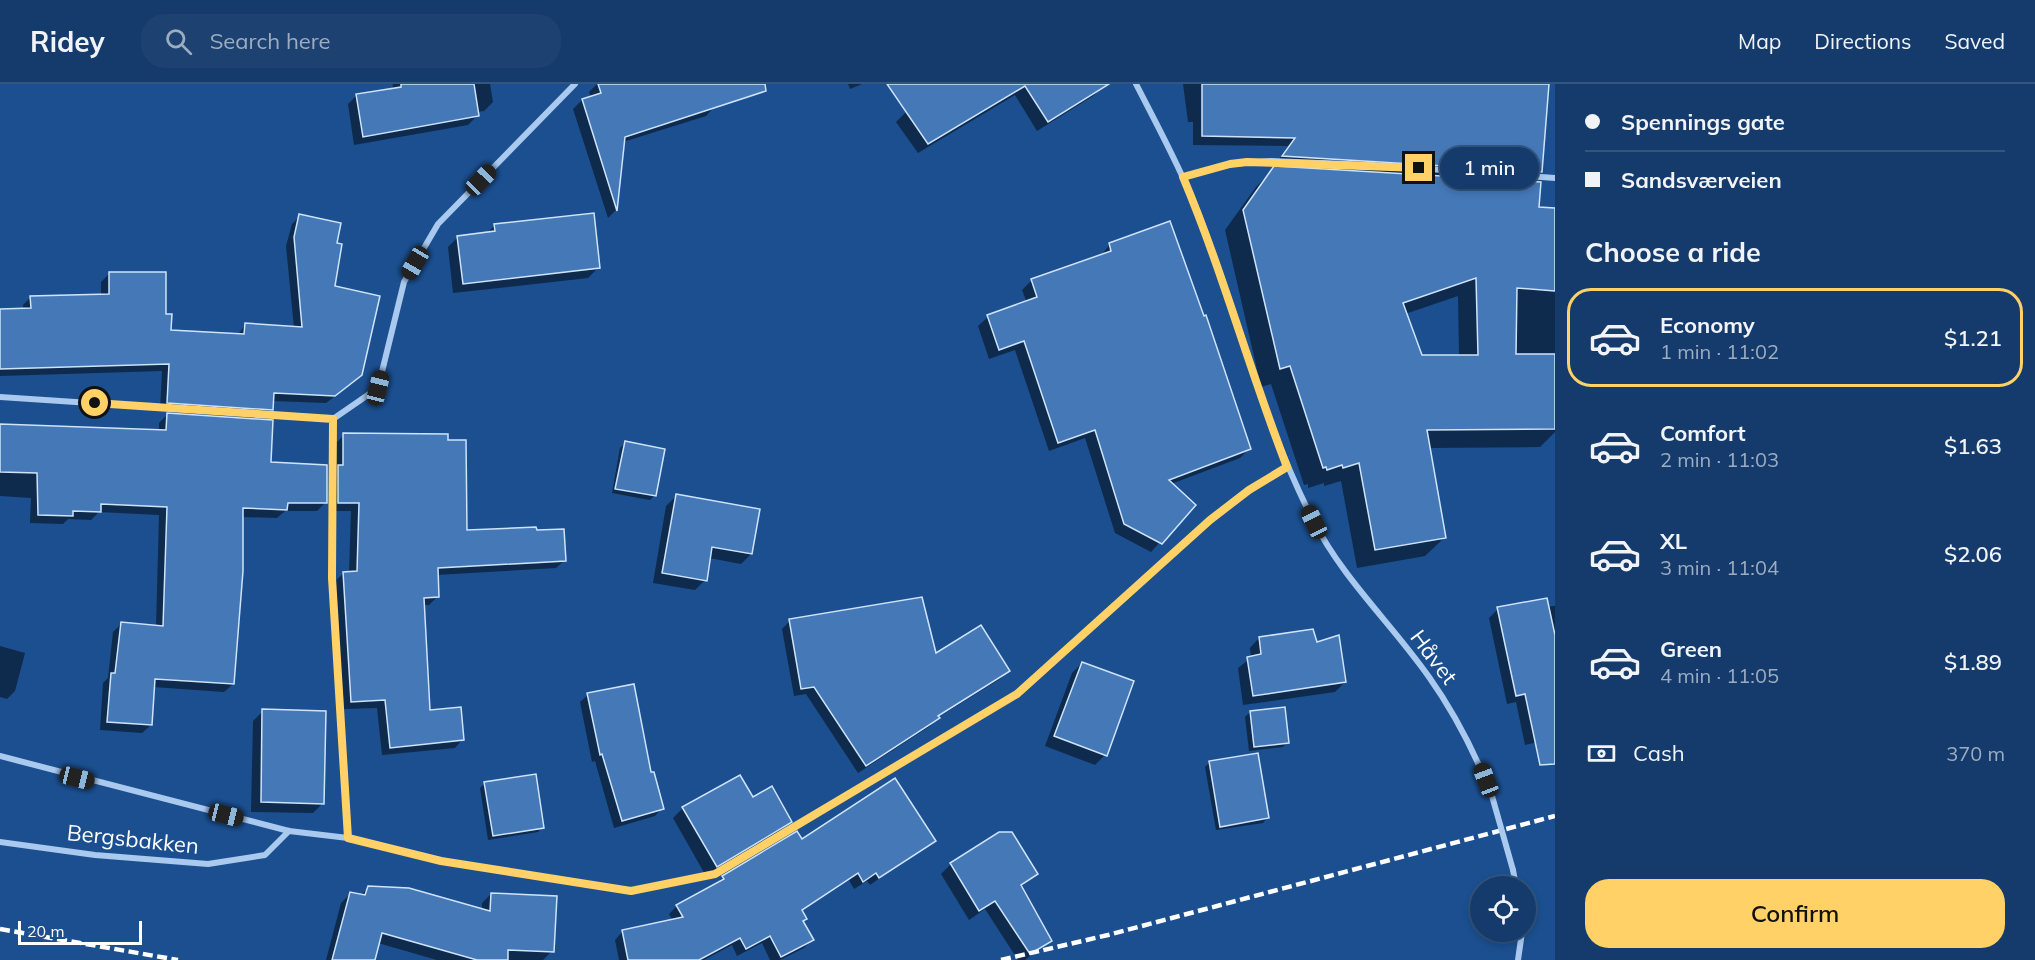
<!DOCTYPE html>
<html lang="en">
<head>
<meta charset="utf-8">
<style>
	body { margin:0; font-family:Mulish,sans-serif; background:#1d4271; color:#f1f3f6; height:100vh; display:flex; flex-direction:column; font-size:22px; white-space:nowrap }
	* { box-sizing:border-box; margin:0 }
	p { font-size:20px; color:#9dadc1 }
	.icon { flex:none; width:33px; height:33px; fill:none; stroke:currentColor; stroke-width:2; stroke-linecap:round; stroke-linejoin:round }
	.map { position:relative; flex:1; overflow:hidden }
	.details { display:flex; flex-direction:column; background:#143b6b; width:480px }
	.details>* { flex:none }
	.hud { display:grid; align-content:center; height:132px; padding:0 30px; background:#143b6b }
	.fabs { position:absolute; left:1470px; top:792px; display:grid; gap:12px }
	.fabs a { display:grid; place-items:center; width:66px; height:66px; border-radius:50%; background:#143b6b; box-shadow:0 3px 9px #0003,0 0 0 2px #33557e; font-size:30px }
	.scale { position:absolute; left:18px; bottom:15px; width:124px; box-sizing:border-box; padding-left:6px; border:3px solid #fff; border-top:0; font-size:16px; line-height:21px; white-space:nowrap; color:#fff; -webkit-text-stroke:4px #1b4f8f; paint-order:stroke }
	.end { position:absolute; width:27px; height:27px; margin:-14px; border:8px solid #ffd166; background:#111; box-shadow:0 0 0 3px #111 }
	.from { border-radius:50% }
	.bubble { position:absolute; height:42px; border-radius:21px; background:#143b6b; box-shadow:0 3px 9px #0003,0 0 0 2px #33557e; font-size:20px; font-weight:600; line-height:42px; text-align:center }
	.car { position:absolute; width:18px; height:36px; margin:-18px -9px; border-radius:8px; box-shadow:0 0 4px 2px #0007; background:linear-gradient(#222 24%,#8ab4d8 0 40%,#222 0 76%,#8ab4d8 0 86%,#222 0) }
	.hud b { display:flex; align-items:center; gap:21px; height:57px; font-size:22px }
	.hud b+b { border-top:2px solid #33557e }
	.hud i { width:15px; height:15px; background:#f1f3f6 }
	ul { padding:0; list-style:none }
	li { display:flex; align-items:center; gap:18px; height:99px; margin:0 12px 9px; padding:0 18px; border:3px solid transparent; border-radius:24px }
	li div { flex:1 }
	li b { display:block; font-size:22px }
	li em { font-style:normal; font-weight:600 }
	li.active { border-color:#ffd166 }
	li>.icon { width:54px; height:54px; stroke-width:1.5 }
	h2 { padding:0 30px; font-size:27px; line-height:72px }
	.pay { display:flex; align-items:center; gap:15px; height:66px; padding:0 30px; font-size:22px }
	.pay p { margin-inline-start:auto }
	.action { display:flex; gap:12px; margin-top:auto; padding:12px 30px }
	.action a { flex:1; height:69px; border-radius:24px; background:#ffd166; color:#111; font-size:24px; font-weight:600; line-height:69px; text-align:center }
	header { display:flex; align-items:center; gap:36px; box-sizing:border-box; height:84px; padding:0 30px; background:#143b6b; border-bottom:2px solid #33557e }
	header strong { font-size:28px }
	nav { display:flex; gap:33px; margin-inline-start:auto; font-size:21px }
	.search { width:420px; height:54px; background:#1d4271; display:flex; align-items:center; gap:15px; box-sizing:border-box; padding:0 21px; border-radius:24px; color:#9dadc1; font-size:22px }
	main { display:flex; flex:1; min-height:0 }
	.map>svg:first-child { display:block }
</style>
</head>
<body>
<header>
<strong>Ridey</strong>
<div class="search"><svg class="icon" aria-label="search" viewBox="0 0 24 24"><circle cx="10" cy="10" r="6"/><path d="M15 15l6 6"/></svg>Search here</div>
<nav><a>Map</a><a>Directions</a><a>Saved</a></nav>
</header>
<main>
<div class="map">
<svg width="1555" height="876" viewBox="0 0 1555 876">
	<rect width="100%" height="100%" fill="#1b4f8f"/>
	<g fill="#0007" fill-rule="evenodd">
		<path d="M393 0H490L493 18 484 27 477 28V32L468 41 354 61 348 20 356 12 392 6Z"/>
		<path d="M597 0H708L715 22 706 32 623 58 616 126 608 134 573 25 582 16 591 13 589 8Z"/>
		<path d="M848 0H862L850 5Z"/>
		<path d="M950 0H1101L1103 2 1093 12 1037 47 1015 11 918 69 896 38 906 28Z"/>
		<path d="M1183 0H1547L1540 87 1528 99 1537 124 1555 126V348L1540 363 1429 364 1444 454 1425 472 1357 484 1341 397 1324 402V399L1308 404V400L1304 401 1271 300 1261 303 1225 146 1256 103 1278 81H1275L1288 62 1193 61V38H1188ZM1458 212 1459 273H1421L1405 230Z"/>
		<path d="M300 132 335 160 333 203 352 299 326 319 272 317V325L264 333 160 326 162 287 0 292V226H23V221L31 213 101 211V198L109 190 165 232 169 248 237 252 245 241 294 244 286 162 292 140Z"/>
		<path d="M495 141 598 184 588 194 453 209 448 163 458 153 486 150Z"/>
		<path d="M1110 160 1250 364 1240 374 1171 400 1160 458 1151 468 1115 449 1085 354 1049 367 1015 266 989 275 978 242 988 233 1027 219 1022 206 1032 196 1101 172Z"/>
		<path d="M167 331 269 380 326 418 317 427H285L277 434 242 433 233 600 224 608 153 603 151 641 142 649 100 646 103 599 108 594 113 548 121 540 156 543 159 431 99 428 91 436 68 435 63 440 30 439 31 414 0 412V341L159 347V339Z"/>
		<path d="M344 351 465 447 565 476 556 484 436 491 438 512 429 521H423L428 628 463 655 455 664 382 671 377 624 344 625 335 497 344 489H349L351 427H330L336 359Z"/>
		<path d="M625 359 655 411 650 416 612 409 620 364Z"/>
		<path d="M676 412 751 470 741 480 709 474 705 496 695 506 653 499 666 422Z"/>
		<path d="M1555 522V654L1525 661 1516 618 1507 620 1489 534 1498 525Z"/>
		<path d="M790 537 935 571 1008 587 1000 595 937 634 930 642 858 689 806 610 794 612 782 545Z"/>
		<path d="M1259 554 1316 560 1345 598 1335 608 1243 621 1238 584 1251 574 1250 564Z"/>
		<path d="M0 562 25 569 15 607 7 615 0 613Z"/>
		<path d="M1082 579 1105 671 1095 681 1045 662 1072 589Z"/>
		<path d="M588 611 650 690 662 724 655 732 614 744 595 677 592 678 580 618Z"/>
		<path d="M263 627 323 719 313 729 251 728 253 637Z"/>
		<path d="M1250 628 1288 658 1283 663 1249 667 1245 633Z"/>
		<path d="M1210 678 1267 734 1263 739 1216 746 1205 683Z"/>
		<path d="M485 699 543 743 538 748 488 756 480 704Z"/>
		<path d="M752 715 790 738 780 747 706 792 673 734 683 724Z"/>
		<path d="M797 749 801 757 934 756 870 801 867 797 854 805 849 796 802 827V838L812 856 804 864 780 876H770L762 859 737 872 732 861 704 876H619L615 856 623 847 673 837 669 830 677 822 714 802 723 793Z"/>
		<path d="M1000 750 1036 790 1021 803 1050 857 1025 876H1018L985 825 969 836 941 790 951 780Z"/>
		<path d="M368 804 482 826V819L491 810 552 867 543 876H437L378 859 374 876H326L341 819 350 810 360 812Z"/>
	</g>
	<g fill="#4478b7" stroke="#cfe3fa" stroke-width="1.5" fill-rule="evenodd">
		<path d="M401 0H474L479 32 363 53 356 10 401 3Z"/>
		<path d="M598 0H765L766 7 625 53 617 127 582 15 601 9Z"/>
		<path d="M887 0H1109L1048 38 1025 2 928 60Z"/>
		<path d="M1202 0H1549L1542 88 1282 72 1295 54 1202 52Z"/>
		<path d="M1274 82 1541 98 1539 123 1555 124V207L1517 204 1516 270H1555V345L1427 346 1446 454 1375 466 1359 379 1343 384 1342 381 1327 386 1326 383 1323 384 1290 282 1280 285 1243 126ZM1476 194 1478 271H1422L1403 219Z"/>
		<path d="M594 129 600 184 463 200 457 152 495 147 494 140Z"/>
		<path d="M299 130 341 139 337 159 342 160 335 202 380 212 362 291 335 312 274 309 273 326 167 319 169 280 0 285V225L31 224 30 212 109 210V188H166V230H172L171 246 244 250 245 239 302 243 294 153Z"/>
		<path d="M1170 137 1204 232 1206 231 1251 365 1169 396 1196 421 1162 460 1124 440 1095 346 1058 359 1024 257 999 266 987 231 1037 213 1031 195 1111 167 1109 159Z"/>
		<path d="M167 329 273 336 271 378 327 381V419H288L287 426 243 424V487L234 600 155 595 152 641 107 638 111 589H115L121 538 163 542 167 423 101 420V428L73 427V432L38 431 37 389 0 388V340L166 346Z"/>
		<path d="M343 349 448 350V356H466L467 446 536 443 537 446 564 445 566 477 438 484 439 513 424 514 430 626 461 623 464 656 390 664 385 616 351 618 343 488 357 487 359 419H338V381H343Z"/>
		<path d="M625 357 665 365 656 412 615 405Z"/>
		<path d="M676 410 760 425 752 470 712 463 707 497 662 489Z"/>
		<path d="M922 513 936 569 981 541 1010 587 938 632 940 634 866 682 814 603 801 605 789 535Z"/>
		<path d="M1547 514 1555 551V680L1540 681 1525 610 1516 612 1497 523Z"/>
		<path d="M1313 545 1317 558 1339 551 1346 598 1253 612 1247 573 1261 570 1259 553Z"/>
		<path d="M1082 578 1134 597 1107 672 1054 652Z"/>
		<path d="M634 600 651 688H654L664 725 622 737 602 670 600 671 587 609Z"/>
		<path d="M1285 623 1289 659 1254 663 1250 627Z"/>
		<path d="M262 625 326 627 324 720 261 718Z"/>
		<path d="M1258 669 1269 734 1220 743 1209 677Z"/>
		<path d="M536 690 544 744 493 752 484 698Z"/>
		<path d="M740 691 753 713 772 702 792 738 717 783 682 723Z"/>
		<path d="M895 694 936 757 879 794 876 789 863 798 858 789 802 826 807 835 803 837 814 856 781 873 770 852 746 865 740 854 699 876H628L622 846 683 833 676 821 724 795 722 792 797 747 802 755Z"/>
		<path d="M999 748H1012L1038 790 1021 801 1052 857 1030 870 995 817 979 827 950 779Z"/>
		<path d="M368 802 409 804 490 827 491 809 557 812 554 868 508 866V876H477L382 849 375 876H332L350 808 365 811Z"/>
	</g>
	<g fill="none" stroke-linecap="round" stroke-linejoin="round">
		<g stroke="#a9c9ee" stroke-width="6">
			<path d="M1136 0C1157 41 1180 83 1197 126 1238 229 1262 337 1313 436 1343 495 1391 539 1429 593 1456 631 1475 669 1492 712"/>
			<path d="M1183 93 1230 80 1271 77 1373 81 1555 94"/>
			<path d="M0 313 333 335"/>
			<path d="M0 672 289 747 348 754 441 777 631 807 715 790 1017 610 1210 436 1249 406 1287 383"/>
			<path d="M348 754 332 494 333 335 378 304 404 198 438 140 575 0"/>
			<path d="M0 758 95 771 208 780 265 771 289 747"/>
			<path d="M1513 786 1516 802"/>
			<path d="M1518 876 1522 848"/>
		</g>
		<g stroke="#fff" stroke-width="4.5" stroke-dasharray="10 4.5" stroke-linecap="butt">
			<path d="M0 845 178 876"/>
			<path d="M1001 876 1108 851 1555 732"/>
		</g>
		<path stroke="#a9c9ee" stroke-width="6" d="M1492 712 1513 786"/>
	</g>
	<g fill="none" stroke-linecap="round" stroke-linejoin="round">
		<path stroke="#ffd166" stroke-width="8" d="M95 319 333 335 332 494 348 754 441 777 631 807 715 790 1017 610 1210 436 1249 406 1287 383C1250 288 1223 188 1183 93L1230 80 1247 78 1419 84"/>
	</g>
	<g text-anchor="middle" stroke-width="6" stroke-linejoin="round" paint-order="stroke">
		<g font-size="22" fill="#fff" stroke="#1b4f8f">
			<text transform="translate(1434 573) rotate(53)" y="8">Håvet</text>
			<text transform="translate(133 755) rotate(6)" y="8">Bergsbakken</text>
		</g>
	</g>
</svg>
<div class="fabs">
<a><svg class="icon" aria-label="locate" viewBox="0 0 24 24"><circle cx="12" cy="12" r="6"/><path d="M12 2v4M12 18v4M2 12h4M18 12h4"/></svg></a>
</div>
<div class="scale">20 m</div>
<i class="end from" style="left:95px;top:319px"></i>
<i class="end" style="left:1419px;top:84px"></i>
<div class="bubble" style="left:1440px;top:63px;width:99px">1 min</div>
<i class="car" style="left:481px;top:96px;rotate:44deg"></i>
<i class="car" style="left:415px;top:179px;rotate:210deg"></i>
<i class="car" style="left:378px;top:304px;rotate:14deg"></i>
<i class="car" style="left:1314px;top:438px;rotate:334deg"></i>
<i class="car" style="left:77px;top:694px;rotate:104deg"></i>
<i class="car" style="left:1486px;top:696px;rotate:339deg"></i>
<i class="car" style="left:226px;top:731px;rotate:104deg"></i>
</div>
<section class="details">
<div class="hud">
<b><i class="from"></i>Spennings gate</b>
<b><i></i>Sandsværveien</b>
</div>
<h2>Choose a ride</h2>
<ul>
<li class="active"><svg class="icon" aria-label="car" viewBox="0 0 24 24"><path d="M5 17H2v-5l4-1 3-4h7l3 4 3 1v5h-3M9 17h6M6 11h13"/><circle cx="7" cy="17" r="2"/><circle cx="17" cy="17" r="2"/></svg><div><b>Economy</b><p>1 min · 11:02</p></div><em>$1.21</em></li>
<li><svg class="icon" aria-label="car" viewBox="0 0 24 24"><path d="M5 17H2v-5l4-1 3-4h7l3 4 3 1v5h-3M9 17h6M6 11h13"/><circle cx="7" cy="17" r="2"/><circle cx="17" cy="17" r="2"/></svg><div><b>Comfort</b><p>2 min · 11:03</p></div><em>$1.63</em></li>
<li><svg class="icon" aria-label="car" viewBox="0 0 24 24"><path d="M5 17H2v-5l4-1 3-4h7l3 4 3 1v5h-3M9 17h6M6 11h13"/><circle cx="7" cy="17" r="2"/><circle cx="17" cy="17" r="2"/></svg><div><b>XL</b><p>3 min · 11:04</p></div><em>$2.06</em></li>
<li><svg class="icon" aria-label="car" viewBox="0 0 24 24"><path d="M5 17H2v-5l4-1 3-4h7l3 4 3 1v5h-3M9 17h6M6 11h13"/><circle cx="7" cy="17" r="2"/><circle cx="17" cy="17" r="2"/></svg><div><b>Green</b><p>4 min · 11:05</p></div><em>$1.89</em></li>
</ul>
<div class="pay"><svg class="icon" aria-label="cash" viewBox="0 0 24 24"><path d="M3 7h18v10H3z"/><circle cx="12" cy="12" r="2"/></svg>Cash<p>370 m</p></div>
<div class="action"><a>Confirm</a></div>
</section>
</main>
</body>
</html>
